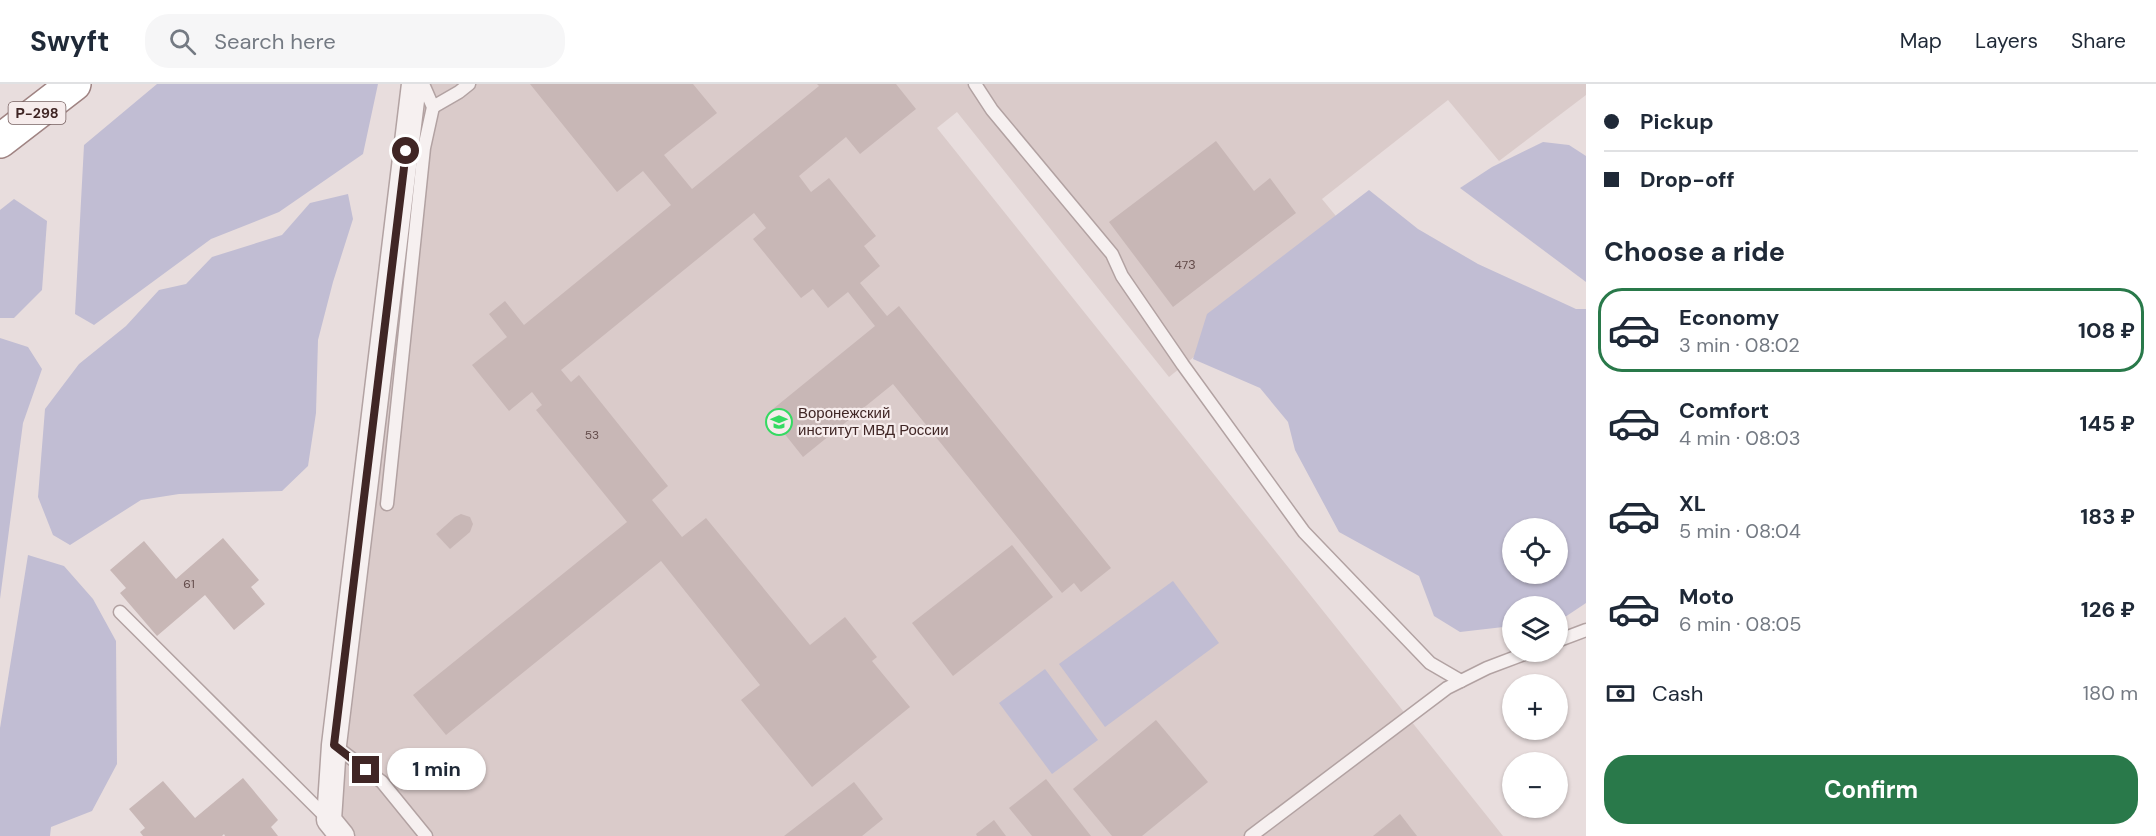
<!DOCTYPE html>
<html lang="en">
<head>
<meta charset="utf-8">
<style>
	body { margin:0; font-family:"DM Sans",sans-serif; background:#f6f6f7; color:#1f2937; height:100vh; display:flex; flex-direction:column; font-size:22px; white-space:nowrap }
	* { box-sizing:border-box; margin:0 }
	p { font-size:20px; color:#747a83 }
	.icon { flex:none; width:33px; height:33px; fill:none; stroke:currentColor; stroke-width:2; stroke-linecap:round; stroke-linejoin:round }
	.map { position:relative; flex:1; overflow:hidden }
	.drawer { display:flex; flex-direction:column; background:#fff; width:570px }
	.drawer>* { flex:none }
	.hud { display:grid; align-content:center; height:132px; padding:0 18px; background:#fff }
	.fabs { position:absolute; left:1502px; top:434px; display:grid; gap:12px }
	.fabs a { display:grid; place-items:center; width:66px; height:66px; border-radius:50%; background:#fff; box-shadow:0 2px 4px #0004; font-size:30px }
	.end { position:absolute; width:27px; height:27px; margin:-14px; border:8px solid #402625; background:#fff; box-shadow:0 0 0 3px #fff }
	.from { border-radius:50% }
	.bubble { position:absolute; height:42px; border-radius:21px; background:#fff; box-shadow:0 2px 4px #0004; font-size:20px; font-weight:700; line-height:42px; text-align:center }
	.hud b { display:flex; align-items:center; gap:21px; height:57px; font-size:22px }
	.hud b+b { border-top:2px solid #e0e1e3 }
	.hud i { width:15px; height:15px; background:#1f2937 }
	ul { padding:0; list-style:none }
	li { display:flex; align-items:center; gap:18px; height:84px; margin:0 12px 9px; padding:0 6px; border:3px solid transparent; border-radius:24px }
	li div { flex:1 }
	li b { display:block; font-size:22px }
	li em { font-style:normal; font-weight:700 }
	li.selected { border-color:#29794a }
	li>.icon { width:54px; height:54px; stroke-width:1.5 }
	h2 { padding:0 18px; font-size:27px; line-height:72px }
	.pay { display:flex; align-items:center; gap:15px; height:66px; padding:0 18px; font-size:22px }
	.pay p { margin-inline-start:auto }
	.cta { display:flex; gap:12px; margin-top:auto; padding:12px 18px }
	.cta a { flex:1; height:69px; border-radius:24px; background:#29794a; color:#fff; font-size:24px; font-weight:700; line-height:69px; text-align:center }
	header { display:flex; align-items:center; gap:36px; box-sizing:border-box; height:84px; padding:0 30px; background:#fff; border-bottom:2px solid #e0e1e3 }
	header strong { font-size:28px }
	nav { display:flex; gap:33px; margin-inline-start:auto; font-size:21px }
	.search { width:420px; height:54px; background:#f6f6f7; display:flex; align-items:center; gap:15px; box-sizing:border-box; padding:0 21px; border-radius:24px; color:#747a83; font-size:22px }
	main { display:flex; flex:1; min-height:0 }
	.map>svg:first-child { display:block }
</style>
</head>
<body>
<header>
<strong>Swyft</strong>
<div class="search"><svg class="icon" aria-label="search" viewBox="0 0 24 24"><circle cx="10" cy="10" r="6"/><path d="M15 15l6 6"/></svg>Search here</div>
<nav><a>Map</a><a>Layers</a><a>Share</a></nav>
</header>
<main>
<div class="map">
<svg width="1586" height="752" viewBox="0 0 1586 752">
	<rect width="100%" height="100%" fill="#e8dddd"/>
	<path fill="#dacbca" d="M426 0H1586V11L1499 77 1448 16 1322 115 1349 148 1169 293 957 28 937 44 1503 752H351L337 735Z"/>
	<g fill="#c1bdd3" fill-rule="evenodd">
		<path d="M157 0H378L363 70 279 128 211 155 94 241 75 230 84 61Z"/>
		<path d="M1543 58 1569 61 1586 72V198L1460 104 1492 83Z"/>
		<path d="M1369 106 1418 145 1478 180 1576 225H1586V519L1559 537H1557V522H1512V542L1460 548 1434 532 1419 492 1339 448 1295 366 1288 338 1260 304 1193 275 1207 230ZM1512 444H1557V489H1512Z"/>
		<path d="M348 110 353 135 333 198 318 256 316 329 308 382 282 407 179 410 141 416 70 461 53 451 38 413 45 325 79 280 126 242 159 206 186 200 212 173 282 151 310 119Z"/>
		<path d="M14 115 47 137 42 206 14 234H0V126Z"/>
		<path d="M0 254 28 263 42 285 23 339 0 515Z"/>
		<path d="M28 471 64 482 93 515 116 557 117 680 92 727 51 743 50 752H0V644Z"/>
		<path d="M1173 497 1219 559 1105 643 1059 580Z"/>
		<path d="M1045 585 1098 656 1052 690 999 619Z"/>
	</g>
	<g fill="#c8b7b6">
		<path d="M530 0H693L717 29 664 71 692 105 819 2 817 0H896L916 25 860 70 846 53 799 92 811 108 829 94 876 152 864 162 880 182 860 199 887 232 899 222 1111 484 1081 508 1074 499 1062 509 893 300 803 373 768 329 875 242 848 208 828 224 813 205 801 214 753 155 766 144 754 129 561 286 571 298 579 291 668 402 652 416 682 453 706 434 810 561 845 533 877 573 872 577 910 623 812 703 741 616 760 601 661 477 446 651 413 611 627 438 536 326 542 321 532 308 509 327 472 281 507 253 489 230 505 217 524 241 671 121 643 87 617 108Z"/>
		<path d="M1216 57 1254 107 1270 94 1296 129 1173 223 1109 138Z"/>
		<path d="M461 430 470 433 473 440 470 448 450 465 436 450 455 433Z"/>
		<path d="M223 454 259 496 251 503 265 520 234 546 205 511 157 552 120 509 126 504 110 486 144 457 176 495Z"/>
		<path d="M1012 461 1053 513 953 592 912 539Z"/>
		<path d="M1156 636 1208 698 1142 752H1112L1073 705Z"/>
		<path d="M243 694 278 736 271 743 278 752H225L224 750 222 752H143L140 748 145 744 129 725 163 697 195 734Z"/>
		<path d="M1046 695 1091 752H1032L1009 724Z"/>
		<path d="M854 698 883 735 862 752H784Z"/>
		<path d="M1400 730 1417 752H1373Z"/>
		<path d="M994 736 1006 752H977L976 750Z"/>
	</g>
	<g fill="none" stroke-linecap="round" stroke-linejoin="round">
		<defs>
			<g id="service">
				<path d="M975 0 992 26 1112 170 1122 192 1183 281 1304 448 1430 579 1461 597"/>
				<path d="M433 23 459 8 469 0"/>
				<path d="M387 420 424 64 433 23 423 0"/>
				<path d="M120 528 329 736"/>
				<path d="M1557 557 1586 546"/>
				<path d="M334 661 382 698 426 752"/>
				<path d="M1251 752 1447 604 1487 584 1532 567"/>
			</g>
			<path id="minor" d="M342 752 329 736 334 661 414 0"/>
			<path id="trunk" d="M0 57 74 0"/>
		</defs>
		<use href="#service" stroke="#b2a2a2" stroke-width="15"/>
		<use href="#minor" stroke="#b2a2a2" stroke-width="27"/>
		<use href="#trunk" stroke="#a08483" stroke-width="36"/>
		<use href="#service" stroke="#f6f0f0" stroke-width="12"/>
		<use href="#minor" stroke="#f6f0f0" stroke-width="24"/>
		<use href="#trunk" stroke="#fff" stroke-width="33"/>
	</g>
	<g fill="none" stroke-linecap="round" stroke-linejoin="round">
		<path stroke="#402625" stroke-width="8" d="M366 686 334 661 406 67"/>
	</g>
	<defs>
		<symbol id="university-ring" viewBox="-11 -11 22 22"><circle r="9.5" fill="#f6ecec" stroke="#35da62" stroke-width="1.5"/><path d="M0-5L7-2L0 1L-7-2ZM-4 1L0 2.5L4 1V4Q0 6-4 4Z" fill="#35da62"/></symbol>
	</defs>
	<g fill-rule="evenodd">
		<use href="#university-ring" x="764" y="323" width="30" height="30"/>
	</g>
	<g text-anchor="middle" stroke-width="4.5" stroke-linejoin="round" paint-order="stroke">
		<g font-size="12" fill="#624a49">
			<text x="1185" y="185">47З</text>
			<text x="592" y="355">53</text>
			<text x="189" y="504">61</text>
		</g>
		<rect fill="#f6ecec" stroke="#776161" stroke-width="1.5" x="8.5" y="18" width="57" height="22" rx="4.5"/>
		<g font-size="14" font-weight="bold" fill="#402625">
			<text x="37" y="34">Р-298</text>
		</g>
		<g font-size="15" fill="#402625" stroke="#f6ecec" text-anchor="start">
			<text x="798" y="334">Воронежский<tspan x="798" dy="17">институт МВД России</tspan></text>
		</g>
	</g>
</svg>
<div class="fabs">
<a><svg class="icon" aria-label="locate" viewBox="0 0 24 24"><circle cx="12" cy="12" r="6"/><path d="M12 2v4M12 18v4M2 12h4M18 12h4"/></svg></a>
<a><svg class="icon" aria-label="layers" viewBox="0 0 24 24"><path d="M12 4l9 5-9 5-9-5zM3 14l9 5 9-5"/></svg></a>
<a>+</a>
<a>−</a>
</div>
<i class="end from" style="left:406px;top:67px"></i>
<i class="end" style="left:366px;top:686px"></i>
<div class="bubble" style="left:387px;top:664px;width:99px">1 min</div>
</div>
<section class="drawer">
<div class="hud">
<b><i class="from"></i>Pickup</b>
<b><i></i>Drop-off</b>
</div>
<h2>Choose a ride</h2>
<ul>
<li class="selected"><svg class="icon" aria-label="car" viewBox="0 0 24 24"><path d="M5 17H2v-5l4-1 3-4h7l3 4 3 1v5h-3M9 17h6M6 11h13"/><circle cx="7" cy="17" r="2"/><circle cx="17" cy="17" r="2"/></svg><div><b>Economy</b><p>3 min · 08:02</p></div><em>108 ₽</em></li>
<li><svg class="icon" aria-label="car" viewBox="0 0 24 24"><path d="M5 17H2v-5l4-1 3-4h7l3 4 3 1v5h-3M9 17h6M6 11h13"/><circle cx="7" cy="17" r="2"/><circle cx="17" cy="17" r="2"/></svg><div><b>Comfort</b><p>4 min · 08:03</p></div><em>145 ₽</em></li>
<li><svg class="icon" aria-label="car" viewBox="0 0 24 24"><path d="M5 17H2v-5l4-1 3-4h7l3 4 3 1v5h-3M9 17h6M6 11h13"/><circle cx="7" cy="17" r="2"/><circle cx="17" cy="17" r="2"/></svg><div><b>XL</b><p>5 min · 08:04</p></div><em>183 ₽</em></li>
<li><svg class="icon" aria-label="car" viewBox="0 0 24 24"><path d="M5 17H2v-5l4-1 3-4h7l3 4 3 1v5h-3M9 17h6M6 11h13"/><circle cx="7" cy="17" r="2"/><circle cx="17" cy="17" r="2"/></svg><div><b>Moto</b><p>6 min · 08:05</p></div><em>126 ₽</em></li>
</ul>
<div class="pay"><svg class="icon" aria-label="cash" viewBox="0 0 24 24"><path d="M3 7h18v10H3z"/><circle cx="12" cy="12" r="2"/></svg>Cash<p>180 m</p></div>
<div class="cta"><a>Confirm</a></div>
</section>
</main>
</body>
</html>
